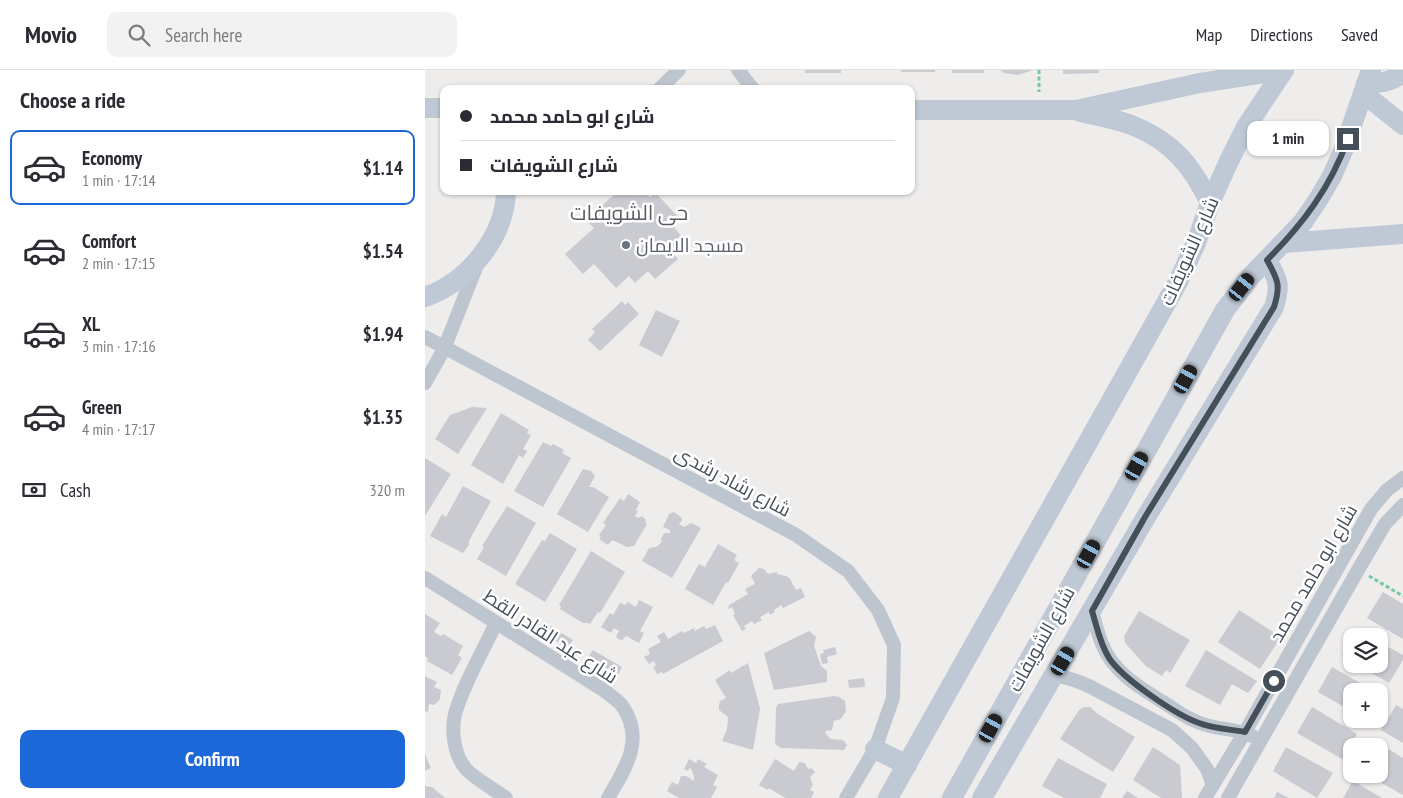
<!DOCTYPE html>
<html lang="en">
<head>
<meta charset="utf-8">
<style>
	body { margin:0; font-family:"PT Sans Narrow",Cairo,sans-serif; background:#f2f2f3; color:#2b2b33; height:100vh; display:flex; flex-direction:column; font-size:19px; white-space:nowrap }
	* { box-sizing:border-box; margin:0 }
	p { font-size:16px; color:#7c7c81 }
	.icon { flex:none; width:28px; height:28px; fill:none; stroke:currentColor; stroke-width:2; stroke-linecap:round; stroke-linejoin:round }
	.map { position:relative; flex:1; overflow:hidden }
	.side { display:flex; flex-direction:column; background:#fff; width:425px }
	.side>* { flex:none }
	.top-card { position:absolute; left:15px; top:15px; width:475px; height:110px; border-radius:10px; box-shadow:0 1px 4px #0004; display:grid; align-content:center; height:110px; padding:0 20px; background:#fff }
	.tools { position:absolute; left:918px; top:558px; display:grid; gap:10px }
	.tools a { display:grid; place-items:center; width:45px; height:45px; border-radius:10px; background:#fff; box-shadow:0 1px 4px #0004; font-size:25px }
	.end { position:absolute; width:22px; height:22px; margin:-11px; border:6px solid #454f59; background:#fff; box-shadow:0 0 0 2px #fff }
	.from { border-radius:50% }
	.bubble { position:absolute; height:35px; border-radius:10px; background:#fff; box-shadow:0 1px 4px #0004; font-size:16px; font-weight:700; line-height:35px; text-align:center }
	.car { position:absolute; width:15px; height:30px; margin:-15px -8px; border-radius:6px; box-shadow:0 0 4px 1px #0007; background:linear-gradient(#222 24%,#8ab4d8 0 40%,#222 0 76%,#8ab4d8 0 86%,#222 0) }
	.top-card b { display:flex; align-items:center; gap:18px; height:48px; font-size:19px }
	.top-card b+b { border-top:1px solid #e1e1e2 }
	.top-card i { width:12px; height:12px; background:#2b2b33 }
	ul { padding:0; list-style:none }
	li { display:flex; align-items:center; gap:15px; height:75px; margin:0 10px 8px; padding:0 10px; border:2px solid transparent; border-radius:10px }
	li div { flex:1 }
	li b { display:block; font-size:19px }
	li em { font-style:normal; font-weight:700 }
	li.current { border-color:#1c68d8 }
	li>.icon { width:45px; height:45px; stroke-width:1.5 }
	h2 { padding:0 20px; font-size:22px; line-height:60px }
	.pay { display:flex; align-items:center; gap:12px; height:55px; padding:0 20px; font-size:19px }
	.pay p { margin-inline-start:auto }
	.button { display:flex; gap:10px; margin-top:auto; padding:10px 20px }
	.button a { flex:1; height:58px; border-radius:10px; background:#1c68d8; color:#fff; font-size:20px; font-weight:700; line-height:58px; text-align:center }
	header { display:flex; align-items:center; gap:30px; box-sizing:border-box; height:70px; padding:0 25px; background:#fff; border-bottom:1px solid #e1e1e2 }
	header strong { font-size:24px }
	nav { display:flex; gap:28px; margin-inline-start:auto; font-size:18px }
	.search { width:350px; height:45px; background:#f2f2f3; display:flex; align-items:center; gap:12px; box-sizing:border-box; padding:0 18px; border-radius:10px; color:#7c7c81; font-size:19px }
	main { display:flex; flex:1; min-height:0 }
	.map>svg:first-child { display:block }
</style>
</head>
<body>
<header>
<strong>Movio</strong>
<div class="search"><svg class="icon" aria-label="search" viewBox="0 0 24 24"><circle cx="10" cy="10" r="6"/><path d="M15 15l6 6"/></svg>Search here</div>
<nav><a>Map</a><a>Directions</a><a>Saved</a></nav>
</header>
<main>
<section class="side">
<h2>Choose a ride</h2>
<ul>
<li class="current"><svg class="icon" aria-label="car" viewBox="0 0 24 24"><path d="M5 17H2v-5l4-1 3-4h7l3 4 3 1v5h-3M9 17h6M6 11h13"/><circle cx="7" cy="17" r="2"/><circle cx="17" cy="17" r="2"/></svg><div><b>Economy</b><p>1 min · 17:14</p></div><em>$1.14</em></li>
<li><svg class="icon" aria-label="car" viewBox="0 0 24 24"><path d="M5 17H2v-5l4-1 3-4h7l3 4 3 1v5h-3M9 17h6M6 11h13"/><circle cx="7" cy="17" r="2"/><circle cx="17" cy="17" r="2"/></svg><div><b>Comfort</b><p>2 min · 17:15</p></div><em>$1.54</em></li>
<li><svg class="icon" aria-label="car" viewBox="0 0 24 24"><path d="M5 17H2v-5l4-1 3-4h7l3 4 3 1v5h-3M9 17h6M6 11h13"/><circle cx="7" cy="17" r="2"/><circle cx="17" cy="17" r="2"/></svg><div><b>XL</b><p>3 min · 17:16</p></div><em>$1.94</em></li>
<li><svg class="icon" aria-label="car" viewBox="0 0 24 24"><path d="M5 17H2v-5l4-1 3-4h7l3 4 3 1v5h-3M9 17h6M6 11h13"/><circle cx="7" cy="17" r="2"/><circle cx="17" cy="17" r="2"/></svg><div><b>Green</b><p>4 min · 17:17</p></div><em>$1.35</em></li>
</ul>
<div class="pay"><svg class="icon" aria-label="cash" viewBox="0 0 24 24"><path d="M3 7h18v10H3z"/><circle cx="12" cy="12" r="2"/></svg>Cash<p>320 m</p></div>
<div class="button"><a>Confirm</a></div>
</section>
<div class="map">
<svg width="978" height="728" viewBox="0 0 978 728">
	<rect width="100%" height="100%" fill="#efecec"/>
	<g fill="#c9cbd1">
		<rect x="380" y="0" width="36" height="3"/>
		<rect x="476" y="0" width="34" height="2"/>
		<rect x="527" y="0" width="32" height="3"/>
		<path d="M575 0H608L593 5 579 3Z"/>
		<path d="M638 0H674V3L638 4Z"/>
		<path d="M193 121H204L208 126 213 121H220L225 127 230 122 255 149 247 155 259 169 246 181 253 189 230 209 223 201 210 213 204 206 191 218 169 194 158 204 140 184 169 158 161 150Z"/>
		<path d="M197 231 200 235 203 232 214 244 175 281 163 270 170 262 167 259Z"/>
		<path d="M231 240 255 251 237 287 214 275Z"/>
		<path d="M47 337 62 338 33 384 10 369 25 345Z"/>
		<path d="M76 343 104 360 102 363 106 365 98 379 102 381 98 388 94 385 78 414 46 395Z"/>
		<path d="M118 372 126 376 128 374 139 380 137 383 146 388 118 437 89 421Z"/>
		<path d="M0 388 26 404 0 446Z"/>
		<path d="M158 399 166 401 170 406 164 417H168L184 427 163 462 132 444Z"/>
		<path d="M38 416 66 431 44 471V475L38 483 5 466 17 444 21 447Z"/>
		<path d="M203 424 215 432 211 440 213 441 210 446 213 448 217 446 221 450 220 452 222 454 209 476 202 477 187 470 183 475 174 469 176 467 174 465 181 455 178 453 195 428 199 431Z"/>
		<path d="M82 436 111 453 81 506 52 489 59 477 57 476Z"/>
		<path d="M249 442 256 447 257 450 254 454 259 457 266 453 276 458 247 508 217 491 224 478 231 477 237 472 236 469 239 463H245V460L238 457 244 444Z"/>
		<path d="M125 463 152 479 120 532 90 514 117 470 120 471Z"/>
		<path d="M293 474 312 485 309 490 314 493 303 513 301 512 288 535 260 519 274 494 280 497Z"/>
		<path d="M166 481 200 502 175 543 173 542 165 554 163 553H158L135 539 136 537 134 535Z"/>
		<path d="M334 498 339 499 343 504 352 502V504L361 506 365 509 371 520 376 518 380 527 358 538 356 535 355 536 349 540 350 542 345 545 344 542 335 547 337 550 329 554 327 551 319 556 321 559 317 561 308 545 310 544 307 537 303 539 304 535 323 524 320 519 330 514 326 506Z"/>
		<path d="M958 522 978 534V569L942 548Z"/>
		<path d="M214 530 228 537 215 561 219 563 214 573 201 566 197 570 193 569 191 566 194 561 189 558 186 563 176 557 185 543 188 545 195 533 200 535 203 532 211 537Z"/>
		<path d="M814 540 856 567 835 599 793 572Z"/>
		<path d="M714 541 765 570 745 603 741 600 737 606 721 596 700 573 699 566Z"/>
		<path d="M0 544 15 553 9 562 16 566 18 564 38 576 33 585 37 588 27 605 2 591 3 588 0 586Z"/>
		<path d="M124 555 148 570 143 578 118 563Z"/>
		<path d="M290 555 298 571 238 604 237 602 232 604 228 597 231 596 229 591 224 594 219 587 225 584 223 579 236 572 232 566 239 562 243 569 257 561 259 563 269 558 270 561 279 556 281 559Z"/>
		<path d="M932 560 943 566H929Z"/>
		<path d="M384 561 391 567 389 576 396 596 402 601V612L349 620 339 583Z"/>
		<path d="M926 570V591L917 586Z"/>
		<path d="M954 572 978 585V590L964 613 931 594H954Z"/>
		<path d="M410 577 412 584 402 587 403 593 397 594 395 584 399 583 398 580Z"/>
		<path d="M168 580 197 597 192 607 162 589Z"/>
		<path d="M781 580 832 611 823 623 807 614 795 635 760 616Z"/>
		<path d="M323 593 335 639 328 680 297 671 302 659 303 649 302 646 294 640V635L295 631 301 628 290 610 305 600 306 603Z"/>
		<path d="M907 597 949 621H926V641L893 622Z"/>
		<path d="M0 606 12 612 9 617 16 620 15 629 9 635 4 634 3 642 0 641Z"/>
		<path d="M439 608 440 617 424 618 423 610Z"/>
		<path d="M409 626 414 627 420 631 421 641 416 649 409 651 407 660 401 661 400 663 406 669 418 670 420 672 422 675 419 680 356 678 350 674 351 638 353 634Z"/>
		<path d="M971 635 978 639V673L956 660Z"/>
		<path d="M659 637H665L673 644 710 667 688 702 635 669 654 640Z"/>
		<path d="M887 637 932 664 917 689 872 663Z"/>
		<path d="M950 671 978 688V725L941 704H954V676H948Z"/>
		<path d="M728 677 755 695 757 728H736L708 710Z"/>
		<path d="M861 677 908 703 892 728 848 701Z"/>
		<path d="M0 684 6 698 0 701Z"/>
		<path d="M633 688 682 714 675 728H639L617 716Z"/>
		<path d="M264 689 271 693 273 689 282 694 279 697 293 705 288 715 292 717 286 728H254L242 721 247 712 253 715 256 706H261L269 711V706L265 697 263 701 259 699Z"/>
		<path d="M350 689 369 701 374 692 380 693 383 699 386 698 390 702 385 707 388 715 385 720 389 722 386 728H360L344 718 343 720 334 715Z"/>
		<path d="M928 711 957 728H918Z"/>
		<path d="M0 716 7 717 20 728H0Z"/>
		<path d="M702 721 713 728H697Z"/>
		<path d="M852 722 864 728H849Z"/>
	</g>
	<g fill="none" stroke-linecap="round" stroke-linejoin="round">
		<g stroke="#73caa2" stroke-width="3" stroke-dasharray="4 2.5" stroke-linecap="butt">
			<path d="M614 0V22"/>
			<path d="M944 506 978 526"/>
		</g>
		<g stroke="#bdc6ce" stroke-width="14">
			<path d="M313 0 328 19"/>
			<path d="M234 19 254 0"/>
			<path d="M0 267 371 465 423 501 453 540 469 575 468 628 450 679 421 728"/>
			<path d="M0 313 19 279 52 195"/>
			<path d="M0 508 180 621C186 626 194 631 198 637 220 670 200 699 183 728"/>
			<path d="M667 541C670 552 673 564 677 574 688 602 714 617 738 632 751 640 763 650 778 654 794 660 812 658 827 666"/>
			<path d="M71 553C58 581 38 615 30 644 26 661 29 685 41 699 49 708 70 720 81 728"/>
			<path d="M628 607H638L649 610 664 616 747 660 767 678 782 699 788 715"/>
			<path d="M780 728 820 662 946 439 962 420 978 408"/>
			<path d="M803 728 933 500 960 454 978 435"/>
		</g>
		<g stroke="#bec9d5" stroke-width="20">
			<path d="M941 14C954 13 970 12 978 1"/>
			<path d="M938 23 978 55"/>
			<path d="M0 38H19"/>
			<path d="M486 40H651L775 13 859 0"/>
			<path d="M653 41C671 46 691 49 709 56 748 72 767 96 785 133"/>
			<path d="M859 173 978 164"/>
			<path d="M0 227C43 212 80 167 81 121"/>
			<path d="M450 679 482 695"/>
			<path d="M463 728 754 210 771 173 785 133 804 91 821 57 859 0"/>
			<path d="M527 728 800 240 826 206 878 152 893 130 907 106 918 81 946 0"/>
			<path d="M557 728 721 447 849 237C856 215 853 209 842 190"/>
		</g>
	</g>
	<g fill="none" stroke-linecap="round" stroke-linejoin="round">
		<path stroke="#454f59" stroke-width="6" d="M849 611 820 662C805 659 789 659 774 653 751 645 698 609 684 588 675 574 672 557 667 541L720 447 849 237C856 215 853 210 842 190 878 154 905 118 923 69"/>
	</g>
	<circle fill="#6b7280" stroke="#fff" stroke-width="2" cx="201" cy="175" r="5"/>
	<g text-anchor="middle" stroke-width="5" stroke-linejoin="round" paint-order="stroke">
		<g font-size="19" fill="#5b616d" stroke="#fff" text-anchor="start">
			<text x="211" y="182">مسجد الايمان</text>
		</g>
		<g font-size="19" fill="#454f59" stroke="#fff">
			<text transform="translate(764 181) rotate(-66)" y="7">شارع الشويفات</text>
			<text transform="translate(308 411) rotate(28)" y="7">شارع رشاد رشدى</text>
			<text transform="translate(888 503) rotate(-60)" y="7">شارع ابو حامد محمد</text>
			<text transform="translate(126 566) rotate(33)" y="7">شارع عبد القادر القط</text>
			<text transform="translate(616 569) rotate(-61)" y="7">شارع الشويفات</text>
		</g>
		<g font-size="21" fill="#595c61" stroke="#fff">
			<text x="204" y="150">حى الشويفات</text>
		</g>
	</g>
</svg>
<div class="tools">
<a><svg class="icon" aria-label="layers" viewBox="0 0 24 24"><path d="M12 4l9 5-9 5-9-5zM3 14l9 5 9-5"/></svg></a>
<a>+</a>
<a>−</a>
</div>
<i class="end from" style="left:849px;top:611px"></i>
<i class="end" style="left:923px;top:69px"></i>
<div class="bubble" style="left:822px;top:51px;width:82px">1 min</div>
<i class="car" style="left:817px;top:217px;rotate:38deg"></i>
<i class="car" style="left:761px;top:309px;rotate:29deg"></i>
<i class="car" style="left:712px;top:396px;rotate:29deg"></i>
<i class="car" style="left:664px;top:484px;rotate:29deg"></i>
<i class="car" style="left:638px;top:591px;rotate:30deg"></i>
<i class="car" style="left:566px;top:658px;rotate:29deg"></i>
<div class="top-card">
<b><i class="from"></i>شارع ابو حامد محمد</b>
<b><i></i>شارع الشويفات</b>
</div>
</div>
</main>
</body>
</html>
